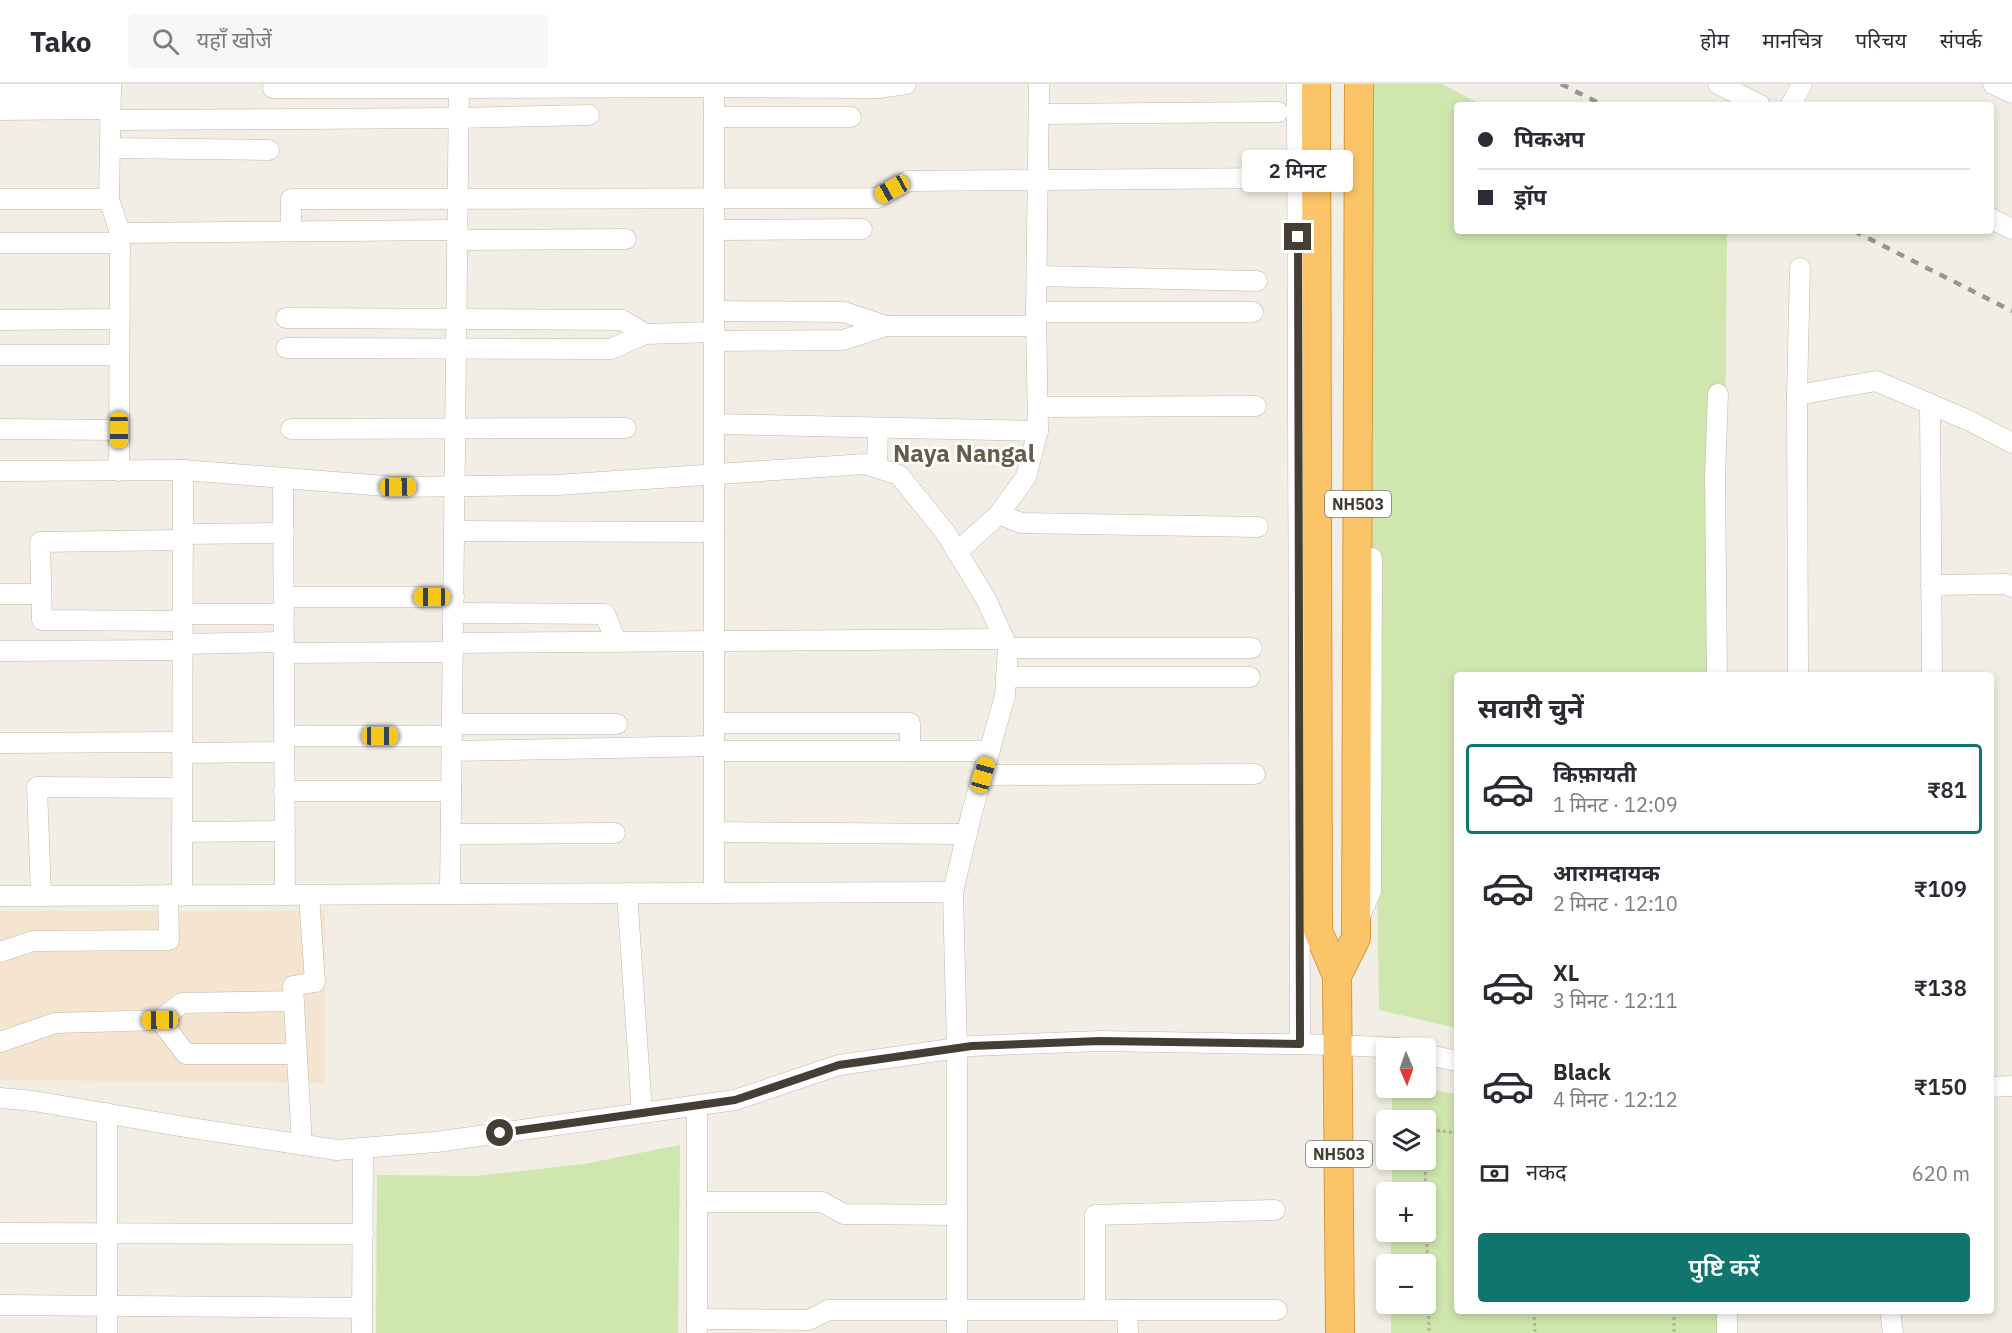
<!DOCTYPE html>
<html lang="hi">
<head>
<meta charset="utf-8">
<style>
	body { margin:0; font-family:"IBM Plex Sans","Noto Sans Devanagari",sans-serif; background:#f7f7f7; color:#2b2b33; height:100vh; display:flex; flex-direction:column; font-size:22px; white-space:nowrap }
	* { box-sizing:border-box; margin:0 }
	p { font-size:20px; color:#7c7c81 }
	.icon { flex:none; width:33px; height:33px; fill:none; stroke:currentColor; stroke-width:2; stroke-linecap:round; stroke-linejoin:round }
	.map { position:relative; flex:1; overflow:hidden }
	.drawer { position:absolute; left:1454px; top:588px; width:540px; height:642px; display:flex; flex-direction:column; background:#fff; border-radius:6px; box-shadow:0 3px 9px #0003 }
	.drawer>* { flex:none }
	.hud { position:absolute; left:1454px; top:18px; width:540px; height:132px; border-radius:6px; box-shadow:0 3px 9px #0003; display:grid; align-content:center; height:132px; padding:0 24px; background:#fff }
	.needle { width:39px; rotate:178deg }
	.tools { position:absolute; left:1376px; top:954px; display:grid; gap:12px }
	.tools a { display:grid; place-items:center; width:60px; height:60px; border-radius:6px; background:#fff; box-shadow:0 3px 9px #0003; font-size:30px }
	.end { position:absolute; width:27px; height:27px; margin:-14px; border:8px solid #453e35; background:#fff; box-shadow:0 0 0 3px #fff }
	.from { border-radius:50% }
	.bubble { position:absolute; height:42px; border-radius:6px; background:#fff; box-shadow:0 3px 9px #0003; font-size:20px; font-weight:600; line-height:42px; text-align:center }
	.car { position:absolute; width:18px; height:36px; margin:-18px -9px; border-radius:8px; box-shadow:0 0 4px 2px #0007; background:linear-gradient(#f5c518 24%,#345 0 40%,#f5c518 0 76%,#345 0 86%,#f5c518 0) }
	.hud b { display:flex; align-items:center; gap:21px; height:57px; font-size:22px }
	.hud b+b { border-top:2px solid #e1e1e2 }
	.hud i { width:15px; height:15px; background:#2b2b33 }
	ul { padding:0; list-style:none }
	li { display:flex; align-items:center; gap:18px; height:90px; margin:0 12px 9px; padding:0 12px; border:3px solid transparent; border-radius:6px }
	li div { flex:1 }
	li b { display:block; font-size:22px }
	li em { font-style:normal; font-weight:600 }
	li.active { border-color:#0f766e }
	li>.icon { width:54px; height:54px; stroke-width:1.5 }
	h2 { padding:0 24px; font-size:27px; line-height:72px }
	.pay { display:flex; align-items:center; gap:15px; height:66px; padding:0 24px; font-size:22px }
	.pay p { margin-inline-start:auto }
	.cta { display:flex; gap:12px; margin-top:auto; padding:12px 24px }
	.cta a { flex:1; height:69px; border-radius:6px; background:#0f766e; color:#fff; font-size:24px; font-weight:600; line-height:69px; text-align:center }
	header { display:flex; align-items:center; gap:36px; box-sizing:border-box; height:84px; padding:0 30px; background:#fff; border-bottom:2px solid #e1e1e2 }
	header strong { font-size:28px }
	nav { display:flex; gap:33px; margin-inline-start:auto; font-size:21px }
	.search { width:420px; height:54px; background:#f7f7f7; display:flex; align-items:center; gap:15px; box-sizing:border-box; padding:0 21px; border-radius:6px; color:#7c7c81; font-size:22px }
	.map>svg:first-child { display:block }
</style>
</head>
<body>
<header>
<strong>Tako</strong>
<div class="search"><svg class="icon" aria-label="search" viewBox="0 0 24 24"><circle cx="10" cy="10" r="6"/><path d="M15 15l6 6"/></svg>यहाँ खोजें</div>
<nav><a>होम</a><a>मानचित्र</a><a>परिचय</a><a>संपर्क</a></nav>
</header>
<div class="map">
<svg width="2012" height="1249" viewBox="0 0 2012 1249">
	<rect width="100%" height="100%" fill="#f2eee5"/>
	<path fill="#f4e4d0" d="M0 827H325V999L0 996Z"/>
	<g fill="#cfe6ae">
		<path d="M1366 0H1442L1482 21H1456V147H1721L1727 150 1723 591H1456V944L1379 926Z"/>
		<path d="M1392 1004H1417L1456 1010V1227H1717V1249H1391V1220H1425V1180H1391V1148H1425V1108H1392V1076H1425V1036H1392Z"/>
		<path d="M680 1061 678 1249H376L377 1091 476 1092 584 1080Z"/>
	</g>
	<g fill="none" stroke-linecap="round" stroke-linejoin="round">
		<defs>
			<g id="minor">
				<path d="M111 0 109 115 120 149 119 387"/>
				<path d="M1297 0 1300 960"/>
				<path d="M1718 0 1760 21"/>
				<path d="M1993 0 2012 9"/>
				<path d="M273 4C475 5 677 2 879 4V0"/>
				<path d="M879 4 906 0"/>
				<path d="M0 6H111"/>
				<path d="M1791 21 1802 0"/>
				<path d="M0 26 110 25"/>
				<path d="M1039 30 1278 28"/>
				<path d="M714 33H851"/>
				<path d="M110 36 459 34 589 31"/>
				<path d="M110 64 269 66"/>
				<path d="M0 115H109"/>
				<path d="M1990 134 2012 145"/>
				<path d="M714 146 862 145"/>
				<path d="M291 147V115L877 114 908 97 1279 94"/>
				<path d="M120 149 458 146"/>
				<path d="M457 156 626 155"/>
				<path d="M0 159H120"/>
				<path d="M1037 192 1257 197"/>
				<path d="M715 227 844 228 886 242"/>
				<path d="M1036 228H1253"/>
				<path d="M286 234 622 236 645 250"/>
				<path d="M0 236 119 235"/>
				<path d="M715 257 843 256 886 242H1036"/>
				<path d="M286 264 611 265 645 250 715 248"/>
				<path d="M0 271H119"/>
				<path d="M1797 311 1876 297 1970 337 2012 359"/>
				<path d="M1930 320 1932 591"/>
				<path d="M1038 323 1256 322"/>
				<path d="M714 340 1038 347"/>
				<path d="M0 345 119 346"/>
				<path d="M291 345 626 344"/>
				<path d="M877 384 878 344"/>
				<path d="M0 387 183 386 398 403 557 401 865 380 899 391 945 448 986 515 1008 564 1005 612 972 728 953 808 957 964V1249"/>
				<path d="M283 394 285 811"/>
				<path d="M999 430 1021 439 1258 443"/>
				<path d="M454 447 714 448"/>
				<path d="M183 450 284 449"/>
				<path d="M957 468 999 430 1026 393 1038 347 1036 228 1039 0"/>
				<path d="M1931 501 2006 500 2012 503"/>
				<path d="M0 510H41"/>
				<path d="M284 513H454"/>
				<path d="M453 529 605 530 616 558"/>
				<path d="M182 530H284"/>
				<path d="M182 537 42 536 40 458 182 456"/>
				<path d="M453 559 1004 555"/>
				<path d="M182 560 284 558"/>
				<path d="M1008 564H1252"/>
				<path d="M0 567 182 566"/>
				<path d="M284 569 453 568"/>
				<path d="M1717 591 1715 392 1718 310"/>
				<path d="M1798 591 1797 311 1800 184"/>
				<path d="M1006 593H1250"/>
				<path d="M714 639H910V667"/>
				<path d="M452 640H617"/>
				<path d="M284 652H452"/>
				<path d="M0 659 182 658"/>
				<path d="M452 667 714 662"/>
				<path d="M714 667H990"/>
				<path d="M182 669 284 668"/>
				<path d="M983 691 1255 690"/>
				<path d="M284 707H451"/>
				<path d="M182 748 285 747"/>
				<path d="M714 748 967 750"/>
				<path d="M451 750 615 749"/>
				<path d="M627 809 642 1029"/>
				<path d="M714 809V0"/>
				<path d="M450 810 459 0"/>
				<path d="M0 812 953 808"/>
				<path d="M41 812 37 703 182 704"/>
				<path d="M182 812 183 386"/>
				<path d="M1360 832 1371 807 1372 474"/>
				<path d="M0 868 33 857 169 856 168 811"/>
				<path d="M160 936 186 970H296"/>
				<path d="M0 958 55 939 160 936 182 919 293 917"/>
				<path d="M1425 970 1456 977"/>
				<path d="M1990 1003 2012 1002"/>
				<path d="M0 1014 34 1017 185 1043 337 1066 436 1058 735 1016 839 981 972 962 1100 957 1339 961 1399 964"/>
				<path d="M302 1061 293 902 315 898 309 811"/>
				<path d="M697 1118H822L844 1130 957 1131"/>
				<path d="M0 1149 363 1150"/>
				<path d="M0 1221 362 1224"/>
				<path d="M1095 1226V1131L1275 1126"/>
				<path d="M1127 1226 1128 1249"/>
				<path d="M1727 1227V1249"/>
				<path d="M1890 1227 1893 1249"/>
				<path d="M697 1235 809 1236 828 1226H1277"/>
				<path d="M697 1247V1022"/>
				<path d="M107 1249V1029"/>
				<path d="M362 1249 363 1064"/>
			</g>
			<g id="highway">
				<path d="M1316 0 1318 847 1337 892 1340 1249"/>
				<path d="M1337 892 1356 854 1359 0"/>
			</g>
		</defs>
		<use href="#minor" stroke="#c0b8ab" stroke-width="21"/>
		<use href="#highway" stroke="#da9738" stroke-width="30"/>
		<g stroke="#bfb09a" stroke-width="3" stroke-dasharray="3 3" stroke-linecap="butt">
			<path d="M1425 1045 1456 1049"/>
			<path d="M1425 1076 1429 1249"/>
			<path d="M1534 1227 1535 1249"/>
			<path d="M1674 1227V1249"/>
		</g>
		<use href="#minor" stroke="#fff" stroke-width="20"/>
		<use href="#highway" stroke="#fbc468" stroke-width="28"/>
		<g stroke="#959595" stroke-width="4.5" stroke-dasharray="8 8" stroke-linecap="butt">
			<path d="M1561 0 1603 21"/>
			<path d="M1854 147 2012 227"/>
		</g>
	</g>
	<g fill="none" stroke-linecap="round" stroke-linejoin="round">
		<path stroke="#453e35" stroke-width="8" d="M500 1049 735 1016 839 981 972 962 1100 957 1300 960 1298 153"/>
	</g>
	<g text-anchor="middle" stroke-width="5" stroke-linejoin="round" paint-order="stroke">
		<g fill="#fff" stroke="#7d7872" stroke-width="1.5">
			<rect x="1325" y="407" width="66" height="26" rx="4.5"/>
			<rect x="1306" y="1057" width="66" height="26" rx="4.5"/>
		</g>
		<g font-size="16" font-weight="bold" fill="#453e35">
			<text x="1358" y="426">NH503</text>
			<text x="1339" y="1076">NH503</text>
		</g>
		<g font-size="24" font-weight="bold" fill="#675b4c" stroke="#fff">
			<text x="964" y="378">Naya Nangal</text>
		</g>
	</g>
</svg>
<div class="tools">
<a><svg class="needle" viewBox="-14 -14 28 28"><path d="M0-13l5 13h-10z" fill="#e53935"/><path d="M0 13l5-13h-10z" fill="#7c7c81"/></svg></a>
<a><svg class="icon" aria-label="layers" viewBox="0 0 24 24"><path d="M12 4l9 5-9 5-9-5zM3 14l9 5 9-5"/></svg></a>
<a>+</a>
<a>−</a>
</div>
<i class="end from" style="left:500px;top:1049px"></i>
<i class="end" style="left:1298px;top:153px"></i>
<div class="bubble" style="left:1242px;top:66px;width:111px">2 मिनट</div>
<i class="car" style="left:892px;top:105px;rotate:241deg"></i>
<i class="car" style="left:119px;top:346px;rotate:180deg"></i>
<i class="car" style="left:398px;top:403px;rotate:89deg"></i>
<i class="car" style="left:432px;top:513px;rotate:270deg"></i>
<i class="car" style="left:380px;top:652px;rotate:90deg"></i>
<i class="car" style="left:983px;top:691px;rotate:16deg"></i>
<i class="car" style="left:160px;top:936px;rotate:269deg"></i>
<div class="hud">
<b><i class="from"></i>पिकअप</b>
<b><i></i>ड्रॉप</b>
</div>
<section class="drawer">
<h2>सवारी चुनें</h2>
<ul>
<li class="active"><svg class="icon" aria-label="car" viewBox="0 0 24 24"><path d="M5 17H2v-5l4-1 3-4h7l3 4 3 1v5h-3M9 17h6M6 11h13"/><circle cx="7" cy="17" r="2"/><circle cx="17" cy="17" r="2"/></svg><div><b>किफ़ायती</b><p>1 मिनट · 12:09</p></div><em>₹81</em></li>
<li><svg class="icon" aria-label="car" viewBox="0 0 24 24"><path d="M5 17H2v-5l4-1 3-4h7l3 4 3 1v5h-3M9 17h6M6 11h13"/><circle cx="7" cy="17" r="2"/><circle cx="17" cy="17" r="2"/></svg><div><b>आरामदायक</b><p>2 मिनट · 12:10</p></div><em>₹109</em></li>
<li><svg class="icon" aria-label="car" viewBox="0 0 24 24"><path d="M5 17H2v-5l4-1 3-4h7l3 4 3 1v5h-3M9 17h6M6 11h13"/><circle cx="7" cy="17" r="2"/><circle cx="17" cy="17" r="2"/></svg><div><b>XL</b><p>3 मिनट · 12:11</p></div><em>₹138</em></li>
<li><svg class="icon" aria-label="car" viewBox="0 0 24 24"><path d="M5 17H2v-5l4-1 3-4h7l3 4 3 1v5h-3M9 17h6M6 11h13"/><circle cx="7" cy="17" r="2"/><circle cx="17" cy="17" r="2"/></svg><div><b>Black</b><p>4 मिनट · 12:12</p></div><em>₹150</em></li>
</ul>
<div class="pay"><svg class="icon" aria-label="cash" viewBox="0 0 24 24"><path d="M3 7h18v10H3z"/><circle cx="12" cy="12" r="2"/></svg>नकद<p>620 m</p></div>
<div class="cta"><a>पुष्टि करें</a></div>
</section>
</div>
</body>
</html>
